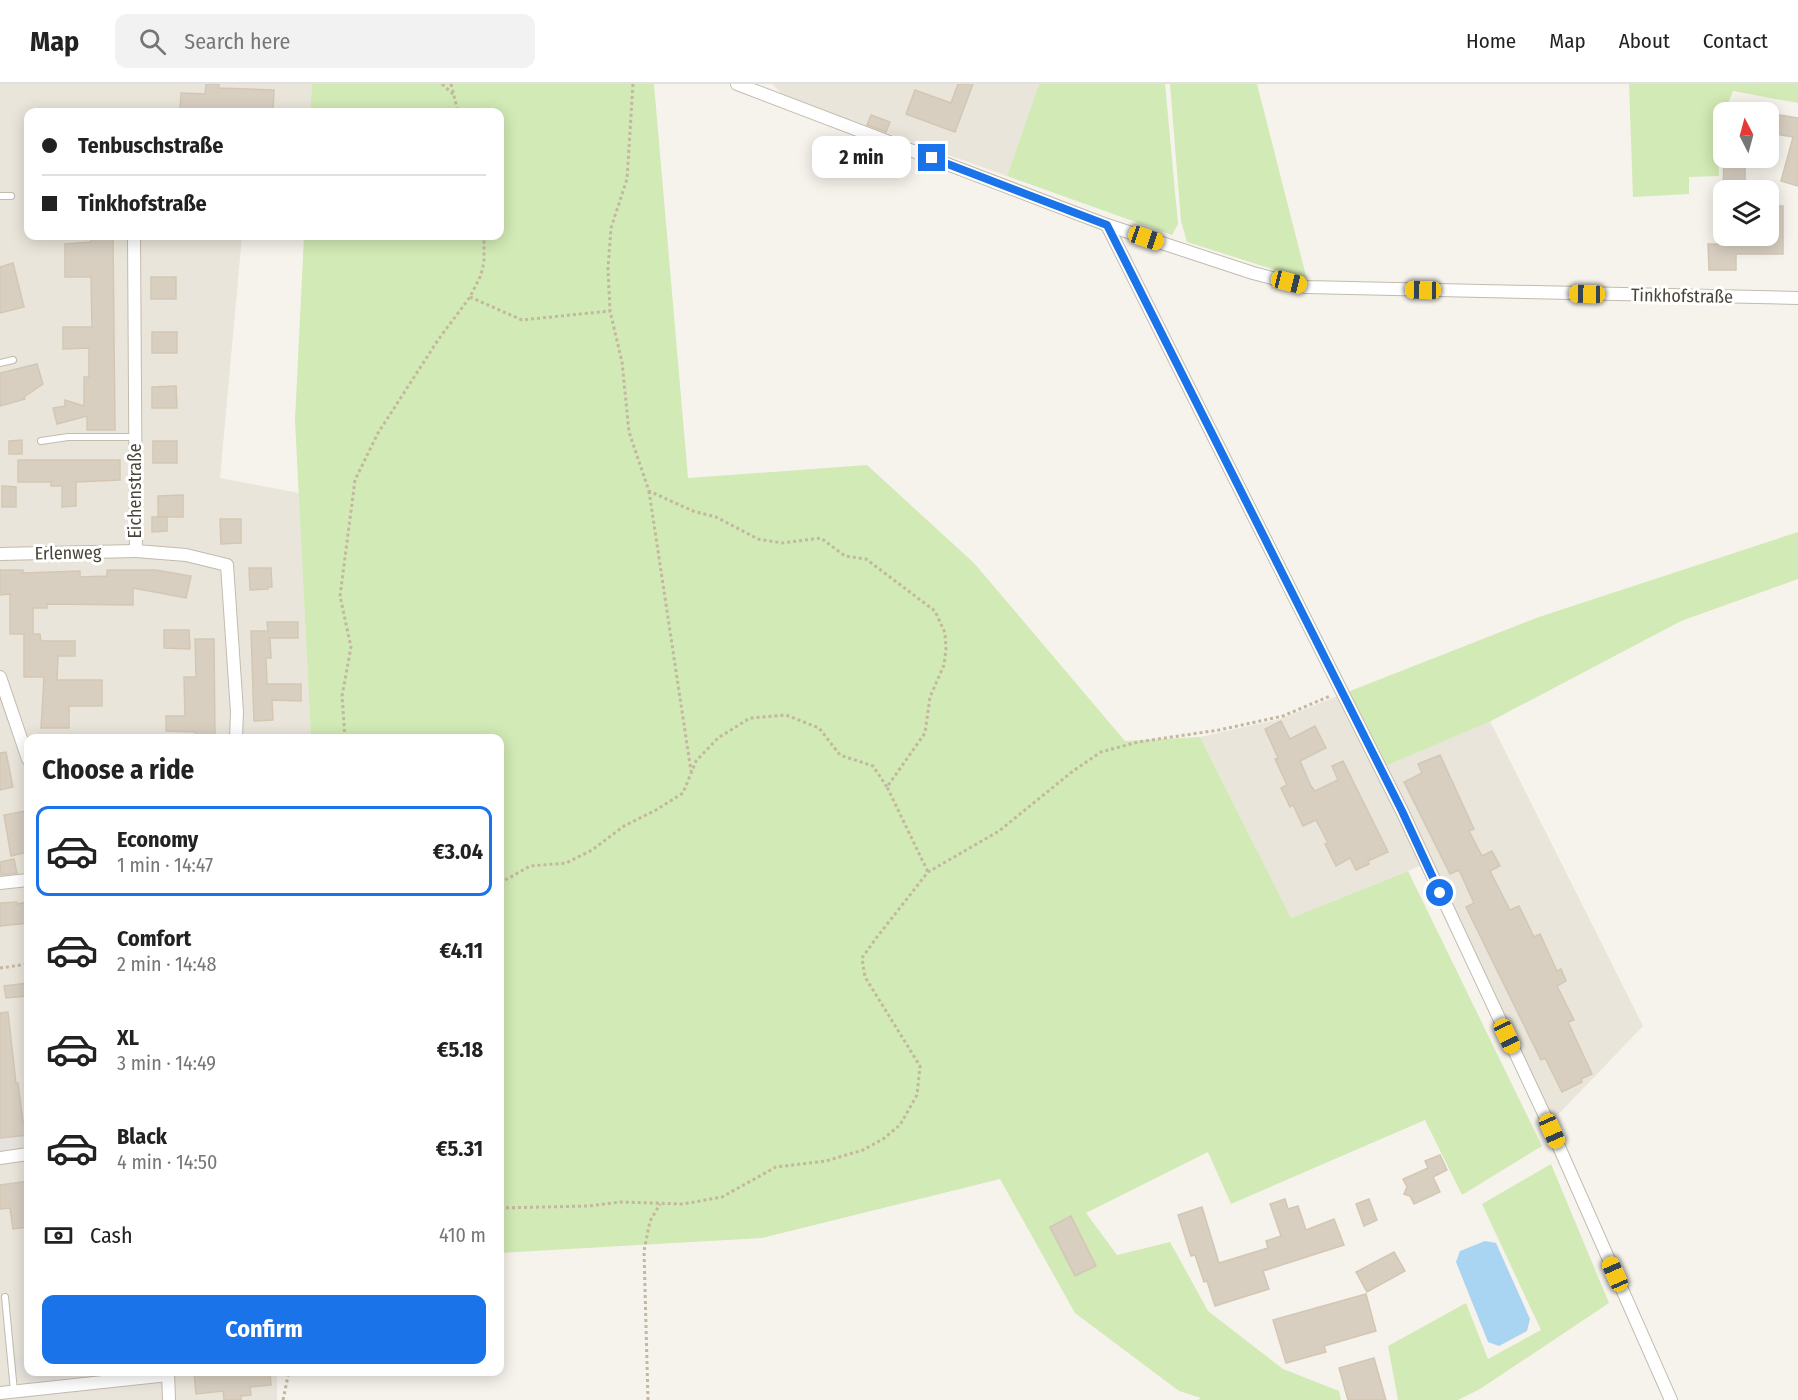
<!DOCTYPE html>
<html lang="en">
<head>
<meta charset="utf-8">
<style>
	body { margin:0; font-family:"Fira Sans Condensed",sans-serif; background:#f2f2f2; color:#222; height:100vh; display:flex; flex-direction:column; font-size:22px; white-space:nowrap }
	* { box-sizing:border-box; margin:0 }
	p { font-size:20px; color:#767676 }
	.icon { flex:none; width:33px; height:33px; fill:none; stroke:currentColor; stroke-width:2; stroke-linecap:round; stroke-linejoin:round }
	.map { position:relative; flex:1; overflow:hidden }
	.details { position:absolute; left:24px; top:650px; width:480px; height:642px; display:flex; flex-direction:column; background:#fff; border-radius:12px; box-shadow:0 3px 15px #0003 }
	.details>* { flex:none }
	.guide { position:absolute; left:24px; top:24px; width:480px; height:132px; border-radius:12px; box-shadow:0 3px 15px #0003; display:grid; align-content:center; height:132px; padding:0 18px; background:#fff }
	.needle { width:39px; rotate:354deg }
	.fabs { position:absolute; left:1713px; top:18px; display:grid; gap:12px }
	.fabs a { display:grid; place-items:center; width:66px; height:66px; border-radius:12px; background:#fff; box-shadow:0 3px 15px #0003; font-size:30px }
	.end { position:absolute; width:27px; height:27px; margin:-14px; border:8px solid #1a73e8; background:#fff; box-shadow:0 0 0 3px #fff }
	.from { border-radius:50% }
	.bubble { position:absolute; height:42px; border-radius:12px; background:#fff; box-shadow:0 3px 15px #0003; font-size:20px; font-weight:700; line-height:42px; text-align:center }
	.car { position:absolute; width:18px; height:36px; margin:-18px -9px; border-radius:8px; box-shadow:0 0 4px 2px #0007; background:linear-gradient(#f5c518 24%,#345 0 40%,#f5c518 0 76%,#345 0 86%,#f5c518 0) }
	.guide b { display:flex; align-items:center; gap:21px; height:57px; font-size:22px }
	.guide b+b { border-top:2px solid #e0e0e0 }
	.guide i { width:15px; height:15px; background:#222 }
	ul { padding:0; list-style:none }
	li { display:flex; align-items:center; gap:18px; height:90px; margin:0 12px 9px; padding:0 6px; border:3px solid transparent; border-radius:12px }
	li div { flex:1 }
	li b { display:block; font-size:22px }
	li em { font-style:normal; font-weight:700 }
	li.current { border-color:#1a73e8 }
	li>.icon { width:54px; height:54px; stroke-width:1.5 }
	h2 { padding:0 18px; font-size:27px; line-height:72px }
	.pay { display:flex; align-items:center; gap:15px; height:66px; padding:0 18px; font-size:22px }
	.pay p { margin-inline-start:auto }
	.action { display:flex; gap:12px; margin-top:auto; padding:12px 18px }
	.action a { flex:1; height:69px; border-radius:12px; background:#1a73e8; color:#fff; font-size:24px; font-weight:700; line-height:69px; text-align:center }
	header { display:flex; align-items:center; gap:36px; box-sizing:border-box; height:84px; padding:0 30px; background:#fff; border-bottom:2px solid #e0e0e0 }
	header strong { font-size:28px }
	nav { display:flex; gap:33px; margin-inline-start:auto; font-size:21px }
	.search { width:420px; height:54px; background:#f2f2f2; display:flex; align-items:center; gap:15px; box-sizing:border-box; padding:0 21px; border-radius:12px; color:#767676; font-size:22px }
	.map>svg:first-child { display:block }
</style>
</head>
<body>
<header>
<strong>Map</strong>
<div class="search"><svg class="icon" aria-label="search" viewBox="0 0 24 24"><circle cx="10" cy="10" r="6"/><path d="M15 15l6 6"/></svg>Search here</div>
<nav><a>Home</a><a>Map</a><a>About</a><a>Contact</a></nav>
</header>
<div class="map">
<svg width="1798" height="1316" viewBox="0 0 1798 1316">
	<rect width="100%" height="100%" fill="#f6f3ec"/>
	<g fill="#eae5da">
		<path d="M0 0H312L310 28H28V152H242L220 394 299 409 311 654H28V1287H277V1316H0Z"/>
		<path d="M772 0H1039L1007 92 784 12Z"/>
		<path d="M1345 609 1383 683 1490 637 1643 942 1552 1037 1425 780 1291 834 1200 653 1280 635Z"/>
	</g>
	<g fill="#e6e2dd">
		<path d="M28 1037V1064L0 1068V1041Z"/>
		<path d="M28 1270V1287H87L89 1290 83 1294 30 1298 21 1294 16 1286 14 1272Z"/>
	</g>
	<g fill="#d2eab5">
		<path d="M312 0H654L688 394 867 381 974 479 1125 657 1200 653 1291 834 1408 787 1542 1062 1462 1111 1425 1036 1231 1120 1208 1068 1086 1129 1117 1171 1170 1158 1208 1227 1283 1285 1339 1307 1341 1316H1198L1201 1314 1179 1307 1075 1229 1000 1095 762 1154 500 1169V654H311L295 336 304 152H500V28H310Z"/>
		<path d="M1039 0H1165L1178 140 1172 151 1007 92Z"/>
		<path d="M1170 0H1257L1307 196 1187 158 1181 137Z"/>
		<path d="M1629 0H1798V19L1733 7 1717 46 1719 92 1689 93V110L1633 113Z"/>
		<path d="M1798 448V495L1681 537 1491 637 1383 683 1345 609 1539 533Z"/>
		<path d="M1551 1080 1609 1219 1480 1305 1458 1316H1398L1388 1262 1466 1219 1488 1275 1541 1246 1482 1120Z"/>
	</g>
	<path fill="#a9d4f2" d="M1485 1157 1496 1159 1530 1235 1527 1247 1499 1262 1488 1258 1456 1178 1460 1167Z"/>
	<g fill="#d8cfc1" stroke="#d3c7b4" stroke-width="1.5">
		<path d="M206 0H219V4L274 6 273 26 240 25V28H180L181 9 205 10Z"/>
		<path d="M958 0H973L955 48 906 30 915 6 951 19Z"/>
		<path d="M1768 29 1798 34V102L1781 97 1793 53 1768 49Z"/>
		<path d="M871 31 890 38 886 48 867 41Z"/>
		<path d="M1724 74H1745V106H1723Z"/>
		<path d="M1768 122H1783V170H1736V186H1709L1708 160H1724V152H1768Z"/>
		<path d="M91 152H113L115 346H87V332L57 340 53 324 65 322V316L84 322V293H89V264L63 265V243H92L91 193H65V160L91 158Z"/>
		<path d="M13 179 24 223 0 229V183Z"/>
		<rect x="151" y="193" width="25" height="22"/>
		<rect x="152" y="248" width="25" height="21"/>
		<path d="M37 280 43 300 24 313 25 315 0 322V289Z"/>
		<path d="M176 302 177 324H152V303Z"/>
		<path d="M22 356V370H9V357Z"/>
		<rect x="153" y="357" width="24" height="22"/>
		<path d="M18 376H120V396L76 398V422L62 423V402H51V398H18Z"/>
		<path d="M2 402 16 403V423H2Z"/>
		<path d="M183 411V433H158V412Z"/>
		<path d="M152 433H167V447L152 448Z"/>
		<path d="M220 435H241V459L221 460Z"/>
		<path d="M249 484H271L272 503H268V505L250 506Z"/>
		<path d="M0 486H23V489L80 487V493L107 492V486H156L191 492 186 514 133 504V521L47 520V524H33V550H40L41 557H75V572H58L57 596H102V622H69V644H41L44 593H24V550H10V510L0 511Z"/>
		<path d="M267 538H298V554H270L271 574H266L267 600H301V617L272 616 273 636 254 637 251 547H268Z"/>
		<path d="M164 546H189L190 565 164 564Z"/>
		<path d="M195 555H214L215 654H196V648L166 647V632H185L184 593H196Z"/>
		<path d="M1281 637 1290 655 1315 642 1326 664 1300 677 1311 702 1315 707 1338 696 1332 682 1343 677 1388 768 1368 777 1369 780 1356 786 1350 774 1336 782 1325 760 1328 759 1316 736 1303 742 1293 721 1290 723 1281 704 1287 701 1275 675 1278 674 1265 645Z"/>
		<path d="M6 668 13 703 0 706V669Z"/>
		<path d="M1440 671 1474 745 1469 747 1482 772 1492 767 1500 782 1490 787 1510 826 1519 822 1534 853 1540 850 1557 887 1561 885 1566 897 1557 902 1574 936 1568 938 1592 990 1581 995 1582 998 1562 1008 1545 974 1541 976 1466 823 1474 819 1459 786 1450 790 1404 698 1422 689 1418 680Z"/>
		<path d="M26 727 28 741V768L11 772 4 731Z"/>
		<path d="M14 775 17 789 1 791 0 778Z"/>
		<path d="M17 818V820L28 818V839L0 842V819Z"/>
		<path d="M28 899V912L6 914 4 902Z"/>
		<path d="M8 928 16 999H18L23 1038 28 1037V1051L0 1054V929Z"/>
		<path d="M1440 1071 1447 1086 1433 1093 1440 1108 1414 1120 1410 1112 1404 1110 1407 1103 1403 1095 1428 1084 1425 1077Z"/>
		<path d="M28 1097V1143L13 1145 10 1124 0 1125V1101Z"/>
		<path d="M1285 1115 1288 1125 1298 1122 1306 1146 1334 1135 1344 1161 1263 1187 1269 1205 1215 1222 1207 1197 1204 1198 1195 1171 1191 1172 1178 1131 1202 1123 1219 1179 1268 1164 1266 1157 1281 1152 1270 1120Z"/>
		<path d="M1369 1115 1377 1136 1364 1142 1356 1120Z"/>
		<path d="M1071 1132 1096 1182 1075 1192 1050 1143Z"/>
		<path d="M1394 1168 1405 1187 1367 1208 1356 1188Z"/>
		<path d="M1366 1210 1376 1247 1324 1262 1326 1268 1286 1279 1273 1236Z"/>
		<path d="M1374 1274 1386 1316H1348L1339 1284Z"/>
		<path d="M212 1287H270L271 1301 250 1303 251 1311 241 1312V1316H224L223 1307 196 1310 194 1289Z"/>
	</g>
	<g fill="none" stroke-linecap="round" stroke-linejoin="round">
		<defs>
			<g id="lane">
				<path d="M0 112H11"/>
				<path d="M0 279 13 276"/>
				<path d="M41 357 68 353H135"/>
				<path d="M5 1213 14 1307"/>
			</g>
			<g id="street">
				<path d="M737 0 1107 141 1253 189 1306 203 1798 214"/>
				<path d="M1107 141 1402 727 1552 1047 1671 1316"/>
				<path d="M134 152 136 467 186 471 227 481 237 628 236 654"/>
				<path d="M0 470 136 467"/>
				<path d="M0 593 28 675"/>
				<path d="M0 799 28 796"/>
				<path d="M0 1074 28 1070"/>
				<path d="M168 1287 169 1316"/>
				<path d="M0 1309 168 1291"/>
			</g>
		</defs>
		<use href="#lane" stroke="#c2bbae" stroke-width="8"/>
		<use href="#street" stroke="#c2bbae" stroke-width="14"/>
		<g stroke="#c4b79f" stroke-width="3" stroke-dasharray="3 3" stroke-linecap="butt">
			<path d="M442 0 454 11"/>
			<path d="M451 0 458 28"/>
			<path d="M633 0 627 95 611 144 608 185 610 227 622 278 629 348 649 407 693 427 716 433 758 455 782 459 821 454 845 472 866 475 935 527 945 549 946 565 944 581 930 613 925 649 887 703 928 788"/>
			<path d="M470 213 522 236 610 227"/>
			<path d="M649 407 691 687"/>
			<path d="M345 654 342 612 351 563 340 512 355 396 378 349 438 256 470 213 481 191 484 178V152"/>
			<path d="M500 799 530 782 566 779 592 766 624 742 656 726 683 709 696 677 718 654 750 634 786 631 819 644 840 671 873 682 887 703"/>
			<path d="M0 884 28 880"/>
			<path d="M500 1124 588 1122 621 1118 683 1120 722 1113 776 1083 826 1077 863 1066 883 1055 900 1041 917 1011 920 982 865 893 862 874 877 853 928 788 999 747 1073 687 1101 668 1138 658 1219 646 1283 632 1330 612"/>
			<path d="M283 1316 289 1287"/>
			<path d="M648 1316 644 1167 650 1137 660 1120"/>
		</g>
		<use href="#lane" stroke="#fff" stroke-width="6"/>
		<use href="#street" stroke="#fff" stroke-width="12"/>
	</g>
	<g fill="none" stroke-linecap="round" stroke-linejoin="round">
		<path stroke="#1a73e8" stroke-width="8" d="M932 74 1107 141 1402 727 1440 809"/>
	</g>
	<g text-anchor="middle" stroke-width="6" stroke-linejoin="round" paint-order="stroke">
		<g font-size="18" fill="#4b4439" stroke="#fff">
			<text transform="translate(1682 212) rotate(1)" y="6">Tinkhofstraße</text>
			<text transform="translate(135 407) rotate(-90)" y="6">Eichenstraße</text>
			<text transform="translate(68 469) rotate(-1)" y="6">Erlenweg</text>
		</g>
	</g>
</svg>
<div class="fabs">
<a><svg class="needle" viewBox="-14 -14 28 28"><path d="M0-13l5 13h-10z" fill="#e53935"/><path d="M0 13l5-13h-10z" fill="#767676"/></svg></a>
<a><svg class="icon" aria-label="layers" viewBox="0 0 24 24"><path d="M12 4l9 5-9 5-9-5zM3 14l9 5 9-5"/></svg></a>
</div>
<i class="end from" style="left:1440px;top:809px"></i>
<i class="end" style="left:932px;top:74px"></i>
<div class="bubble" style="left:812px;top:52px;width:99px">2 min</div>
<i class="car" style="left:1146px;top:154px;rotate:109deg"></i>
<i class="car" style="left:1289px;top:198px;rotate:104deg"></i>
<i class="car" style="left:1423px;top:206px;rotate:271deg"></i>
<i class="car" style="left:1587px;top:210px;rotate:271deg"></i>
<i class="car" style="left:1507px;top:952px;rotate:155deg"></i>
<i class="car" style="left:1552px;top:1047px;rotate:156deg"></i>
<i class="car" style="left:1615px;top:1190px;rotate:336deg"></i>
<div class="guide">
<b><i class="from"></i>Tenbuschstraße</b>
<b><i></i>Tinkhofstraße</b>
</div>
<section class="details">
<h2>Choose a ride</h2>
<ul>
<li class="current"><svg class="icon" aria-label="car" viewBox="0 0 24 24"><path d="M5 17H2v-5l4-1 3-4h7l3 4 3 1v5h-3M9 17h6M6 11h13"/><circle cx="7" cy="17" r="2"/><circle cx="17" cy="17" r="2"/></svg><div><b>Economy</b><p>1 min · 14:47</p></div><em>€3.04</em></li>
<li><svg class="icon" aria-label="car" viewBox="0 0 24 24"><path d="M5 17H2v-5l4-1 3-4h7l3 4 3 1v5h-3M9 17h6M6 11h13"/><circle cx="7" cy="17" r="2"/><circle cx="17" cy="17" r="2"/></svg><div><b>Comfort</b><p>2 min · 14:48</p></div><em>€4.11</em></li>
<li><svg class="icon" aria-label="car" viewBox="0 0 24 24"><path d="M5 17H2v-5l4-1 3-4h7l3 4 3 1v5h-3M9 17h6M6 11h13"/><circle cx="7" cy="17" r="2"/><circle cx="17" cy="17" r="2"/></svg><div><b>XL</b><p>3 min · 14:49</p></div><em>€5.18</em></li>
<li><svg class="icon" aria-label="car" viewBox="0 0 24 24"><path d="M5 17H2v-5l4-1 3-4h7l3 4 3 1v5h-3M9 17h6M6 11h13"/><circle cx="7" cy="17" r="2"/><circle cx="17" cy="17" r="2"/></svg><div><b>Black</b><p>4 min · 14:50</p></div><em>€5.31</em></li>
</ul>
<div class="pay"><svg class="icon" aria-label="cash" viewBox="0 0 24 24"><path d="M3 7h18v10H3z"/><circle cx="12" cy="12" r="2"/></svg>Cash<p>410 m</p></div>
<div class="action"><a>Confirm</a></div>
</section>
</div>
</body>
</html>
